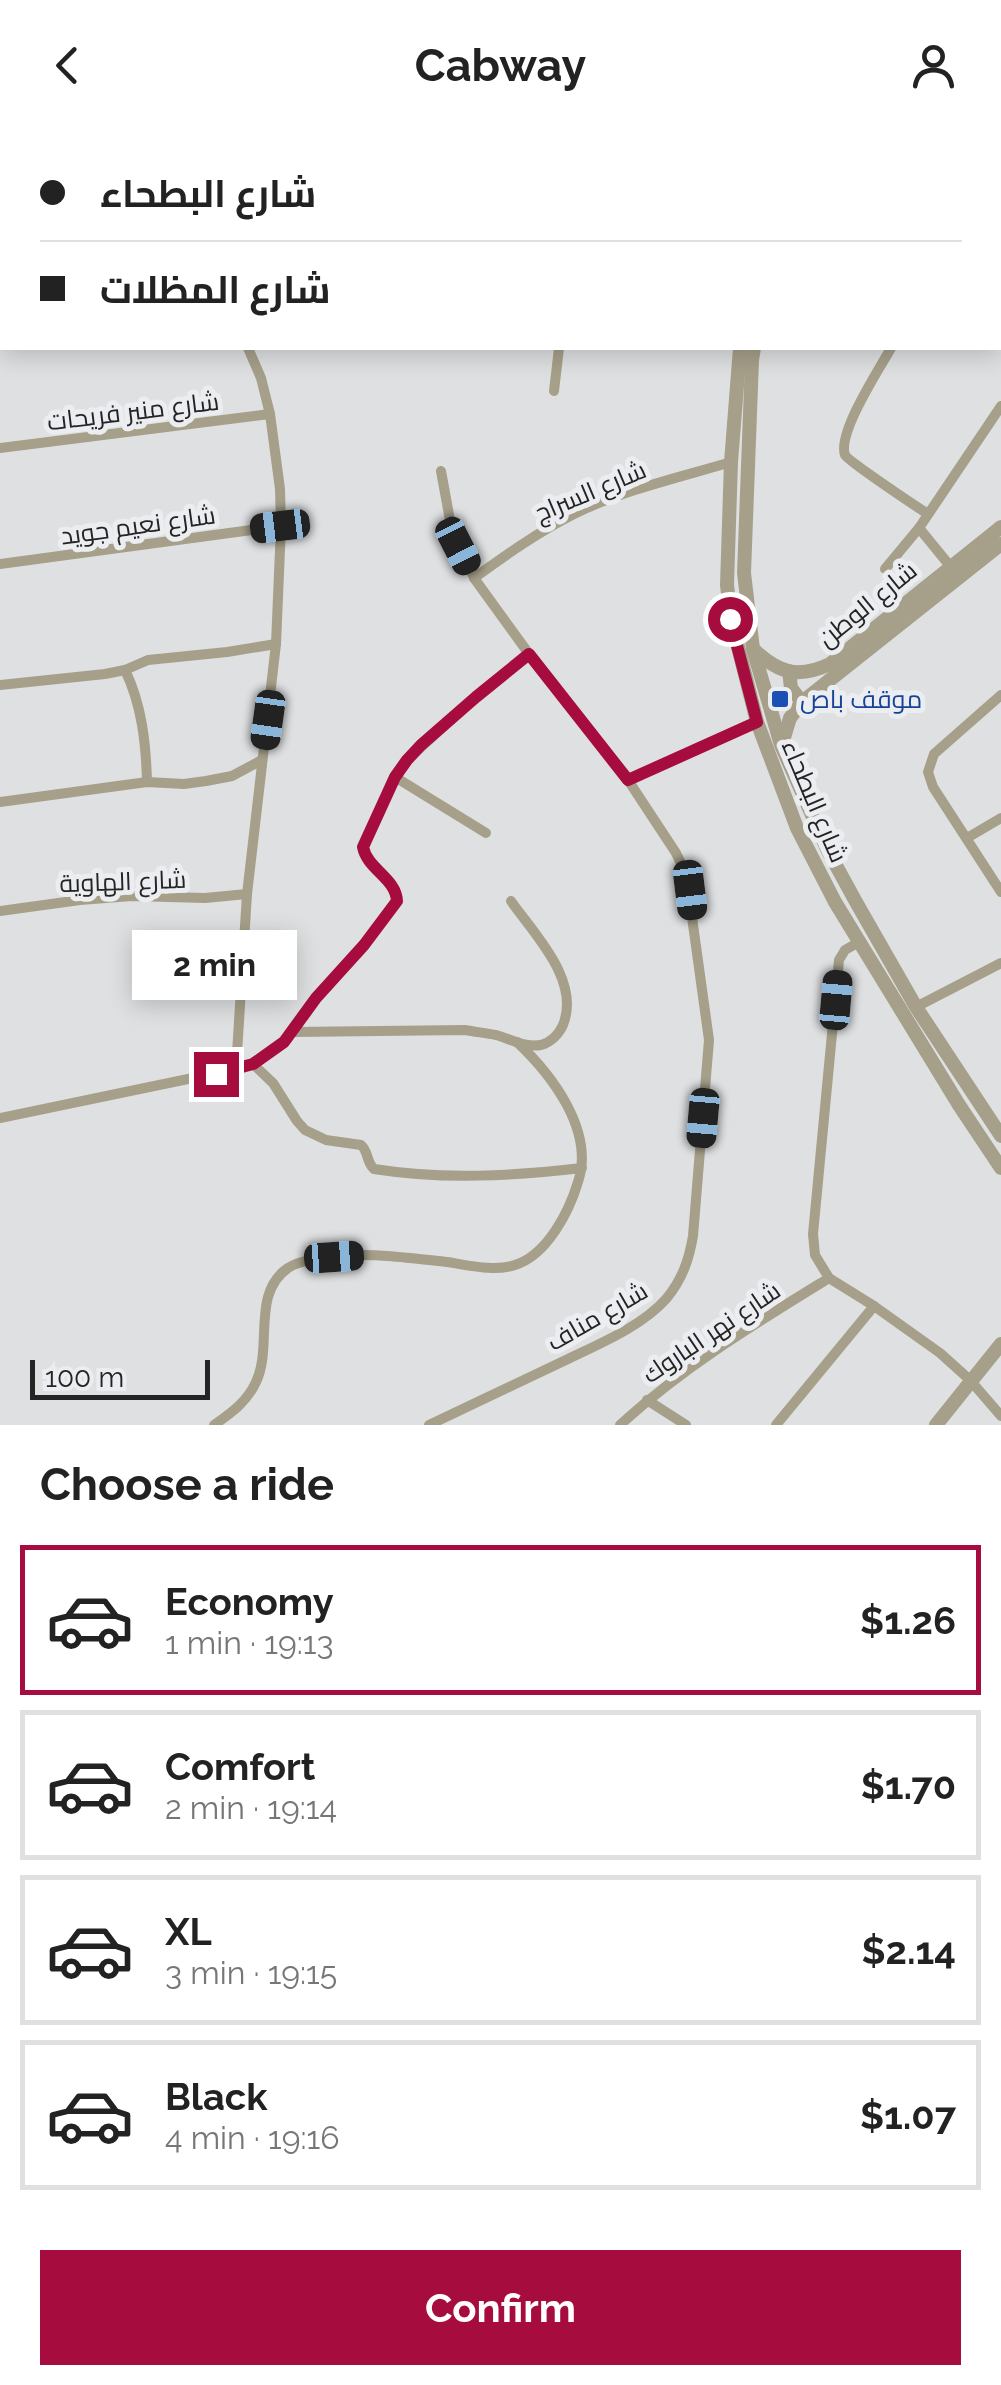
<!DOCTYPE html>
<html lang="en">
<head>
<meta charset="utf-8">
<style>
	body { margin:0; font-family:Raleway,Cairo,sans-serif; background:#f6f6f6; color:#222; height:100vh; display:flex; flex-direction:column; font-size:38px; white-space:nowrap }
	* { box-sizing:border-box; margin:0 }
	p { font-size:32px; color:#767676 }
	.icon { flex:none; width:55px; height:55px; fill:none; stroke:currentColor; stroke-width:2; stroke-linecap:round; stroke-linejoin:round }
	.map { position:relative; height:1295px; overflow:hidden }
	.drawer { display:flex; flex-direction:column; background:#fff; flex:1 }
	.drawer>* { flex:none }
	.banner { position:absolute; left:0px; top:0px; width:1002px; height:220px; box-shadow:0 5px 25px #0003; display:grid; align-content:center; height:220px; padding:0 40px; background:#fff }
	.scale { position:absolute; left:30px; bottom:25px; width:180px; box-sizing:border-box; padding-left:10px; border:5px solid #242425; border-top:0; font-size:28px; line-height:35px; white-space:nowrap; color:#242425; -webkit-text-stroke:8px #ecedf0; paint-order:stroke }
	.end { position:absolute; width:45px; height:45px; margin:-22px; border:12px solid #a60d3e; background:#fff; box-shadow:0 0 0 5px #fff }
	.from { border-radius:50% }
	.bubble { position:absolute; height:70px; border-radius:0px; background:#fff; box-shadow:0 5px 25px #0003; font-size:32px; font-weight:700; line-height:70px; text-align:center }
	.car { position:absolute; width:30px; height:60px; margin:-30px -15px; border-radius:12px; box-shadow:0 0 8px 2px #0007; background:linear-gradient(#222 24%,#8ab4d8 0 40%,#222 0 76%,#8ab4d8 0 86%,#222 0) }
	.banner b { display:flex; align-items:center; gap:35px; height:95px; font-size:38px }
	.banner b+b { border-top:2px solid #e0e0e0 }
	.banner i { width:25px; height:25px; background:#222 }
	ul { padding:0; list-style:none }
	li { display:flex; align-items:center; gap:30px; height:150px; margin:0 20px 15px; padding:0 20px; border:5px solid #e0e0e0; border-radius:0px }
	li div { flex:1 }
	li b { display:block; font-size:38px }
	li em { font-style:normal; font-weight:700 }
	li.active { border-color:#a60d3e }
	li>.icon { width:90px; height:90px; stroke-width:1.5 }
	h2 { padding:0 40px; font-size:45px; line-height:120px }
	.primary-button { display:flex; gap:20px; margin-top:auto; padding:20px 40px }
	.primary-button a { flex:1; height:115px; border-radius:0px; background:#a60d3e; color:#fff; font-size:40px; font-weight:700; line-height:115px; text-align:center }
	header { display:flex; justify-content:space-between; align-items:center; height:130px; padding:0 40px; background:#fff; font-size:45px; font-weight:700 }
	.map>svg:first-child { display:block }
</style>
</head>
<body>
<header><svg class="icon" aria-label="back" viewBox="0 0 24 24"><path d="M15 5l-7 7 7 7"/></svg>Cabway<svg class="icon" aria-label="person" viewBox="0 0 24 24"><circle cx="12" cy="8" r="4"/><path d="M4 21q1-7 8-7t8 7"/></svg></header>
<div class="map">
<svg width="1001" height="1295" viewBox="0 0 1001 1295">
	<rect width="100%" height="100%" fill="#dfe0e2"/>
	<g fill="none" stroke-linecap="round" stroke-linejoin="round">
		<g stroke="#a6a08a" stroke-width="10">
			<path d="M93 0 95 2"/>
			<path d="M327 0 328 2"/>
			<path d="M572 0 573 2"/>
			<path d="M894 0 899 2"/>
			<path d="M702 2 705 0"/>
			<path d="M1000 52H1001"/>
			<path d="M0 88H2"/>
			<path d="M0 202H2"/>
			<path d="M1000 203 1001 204"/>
			<path d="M891 218C880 238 837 303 845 325 848 331 917 377 928 384"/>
			<path d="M554 261 559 218"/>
			<path d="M0 318 270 284"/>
			<path d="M919 398 950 436"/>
			<path d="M0 434 281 396"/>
			<path d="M885 439 919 398 1001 276"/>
			<path d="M474 448C506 425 538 402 574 384 620 361 681 347 731 332"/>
			<path d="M125 540C142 575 146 614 147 652"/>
			<path d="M0 555 105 544 125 540 148 530 227 522 276 514"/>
			<path d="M1001 565 934 624 928 642 933 657 1001 762"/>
			<path d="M395 647 486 703"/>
			<path d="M628 650 757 592"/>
			<path d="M0 672 147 652 184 654 206 651 232 646 262 630"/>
			<path d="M967 708 1001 688"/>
			<path d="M0 781 80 770 132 766 205 768 247 764"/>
			<path d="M859 812 845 820 839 830 813 1104 815 1125 829 1148 874 1176 940 1223 970 1250 1001 1286"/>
			<path d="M916 877 1001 833"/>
			<path d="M293 902 465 900C476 902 486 903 496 905 510 909 526 918 541 915 551 912 559 904 563 895 581 850 534 804 511 771"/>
			<path d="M253 934 273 953 297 991 305 1000 326 1010 361 1015C369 1022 366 1032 374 1039 443 1050 513 1046 582 1038"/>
			<path d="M236 939 247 764 276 514 281 396 280 359 270 284 261 248 248 218"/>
			<path d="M0 988 236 939 253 934 284 912 316 868 364 815 397 771C396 748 367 739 363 717L395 647 407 630 476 567 529 524"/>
			<path d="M647 1270 686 1295"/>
			<path d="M214 1295C231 1283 247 1272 256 1252 273 1217 251 1163 288 1138 302 1129 323 1128 340 1126 376 1123 411 1128 447 1132 468 1135 494 1142 515 1135 547 1125 569 1082 578 1052 595 1001 552 945 517 912"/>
			<path d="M429 1295C476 1273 522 1251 568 1229 601 1213 642 1196 666 1169 682 1150 689 1130 693 1106L709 910 686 744 676 723 628 650 529 524 474 448 452 401 441 341"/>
			<path d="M620 1295C683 1237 756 1193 829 1148"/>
			<path d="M776 1295 874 1176"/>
		</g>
		<g stroke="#a6a08a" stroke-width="14">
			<path d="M830 2 831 0"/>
			<path d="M857 2 858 0"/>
			<path d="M740 218 731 332 727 455 731 489 757 592 797 698 835 772 959 975 1001 1038"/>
			<path d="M754 218 752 230 744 443 753 519 781 615 827 719 856 772 916 877 1001 1006"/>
			<path d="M754 520C779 543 798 549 830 534L1001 397"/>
			<path d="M789 541 791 558 802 572"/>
			<path d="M782 614 790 588 802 572 1001 414"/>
			<path d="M936 1295 1001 1214"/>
		</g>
	</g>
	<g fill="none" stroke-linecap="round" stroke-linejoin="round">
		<path stroke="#a60d3e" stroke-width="12" d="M216 944 253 934 284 912 316 868 364 815 397 771C396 748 367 739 363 717L395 647 407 630 421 615 476 567 529 524 628 650 757 592 730 489"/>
	</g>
	<rect fill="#1a4fb4" stroke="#ecedf0" stroke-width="4" x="770" y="559" width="20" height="20" rx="5"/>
	<g text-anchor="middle" stroke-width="10" stroke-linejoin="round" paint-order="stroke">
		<g font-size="25" fill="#242425" stroke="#ecedf0">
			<text transform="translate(133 281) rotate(-7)" y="9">شارع منير فريحات</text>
			<text transform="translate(590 361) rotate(-23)" y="9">شارع السراج</text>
			<text transform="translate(138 395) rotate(-8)" y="9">شارع نعيم جويد</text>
			<text transform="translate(867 474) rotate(-39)" y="9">شارع الوطن</text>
			<text transform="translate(815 671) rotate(67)" y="9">شارع البطحاء</text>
			<text transform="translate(123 751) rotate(-2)" y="9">شارع الهاوية</text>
			<text transform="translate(597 1186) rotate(-30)" y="9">شارع مناف</text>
			<text transform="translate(711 1202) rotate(-34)" y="9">شارع نهر الباروك</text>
		</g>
		<g font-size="25" fill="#164399" stroke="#ecedf0" text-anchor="start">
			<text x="800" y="578">موقف باص</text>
		</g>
	</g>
</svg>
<div class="scale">100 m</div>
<i class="end from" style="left:730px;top:489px"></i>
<i class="end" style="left:216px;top:944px"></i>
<div class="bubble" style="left:132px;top:800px;width:165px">2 min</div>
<i class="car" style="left:280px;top:396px;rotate:263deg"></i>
<i class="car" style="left:458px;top:416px;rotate:153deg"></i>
<i class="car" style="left:268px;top:590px;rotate:188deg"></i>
<i class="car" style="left:690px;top:760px;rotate:173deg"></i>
<i class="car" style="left:836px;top:870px;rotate:5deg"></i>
<i class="car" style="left:703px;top:988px;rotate:185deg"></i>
<i class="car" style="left:334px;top:1127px;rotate:86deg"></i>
<div class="banner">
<b><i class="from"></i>شارع البطحاء</b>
<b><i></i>شارع المظلات</b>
</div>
</div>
<section class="drawer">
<h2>Choose a ride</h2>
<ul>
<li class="active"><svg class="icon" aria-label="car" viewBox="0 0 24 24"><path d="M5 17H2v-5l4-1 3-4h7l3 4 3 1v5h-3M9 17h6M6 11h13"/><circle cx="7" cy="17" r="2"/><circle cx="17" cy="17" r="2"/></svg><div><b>Economy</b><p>1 min · 19:13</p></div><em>$1.26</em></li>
<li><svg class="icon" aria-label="car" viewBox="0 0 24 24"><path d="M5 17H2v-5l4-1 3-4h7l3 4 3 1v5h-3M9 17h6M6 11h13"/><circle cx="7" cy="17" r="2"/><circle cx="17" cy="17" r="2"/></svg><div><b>Comfort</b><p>2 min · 19:14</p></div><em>$1.70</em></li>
<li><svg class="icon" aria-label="car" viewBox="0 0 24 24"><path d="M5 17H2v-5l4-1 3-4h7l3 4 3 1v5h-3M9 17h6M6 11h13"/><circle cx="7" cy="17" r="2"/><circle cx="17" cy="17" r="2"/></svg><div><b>XL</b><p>3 min · 19:15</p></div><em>$2.14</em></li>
<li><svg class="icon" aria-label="car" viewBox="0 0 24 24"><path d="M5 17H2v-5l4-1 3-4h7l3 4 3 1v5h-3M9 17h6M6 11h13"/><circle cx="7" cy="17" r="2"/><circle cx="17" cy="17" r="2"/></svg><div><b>Black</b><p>4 min · 19:16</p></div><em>$1.07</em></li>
</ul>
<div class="primary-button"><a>Confirm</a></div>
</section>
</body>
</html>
